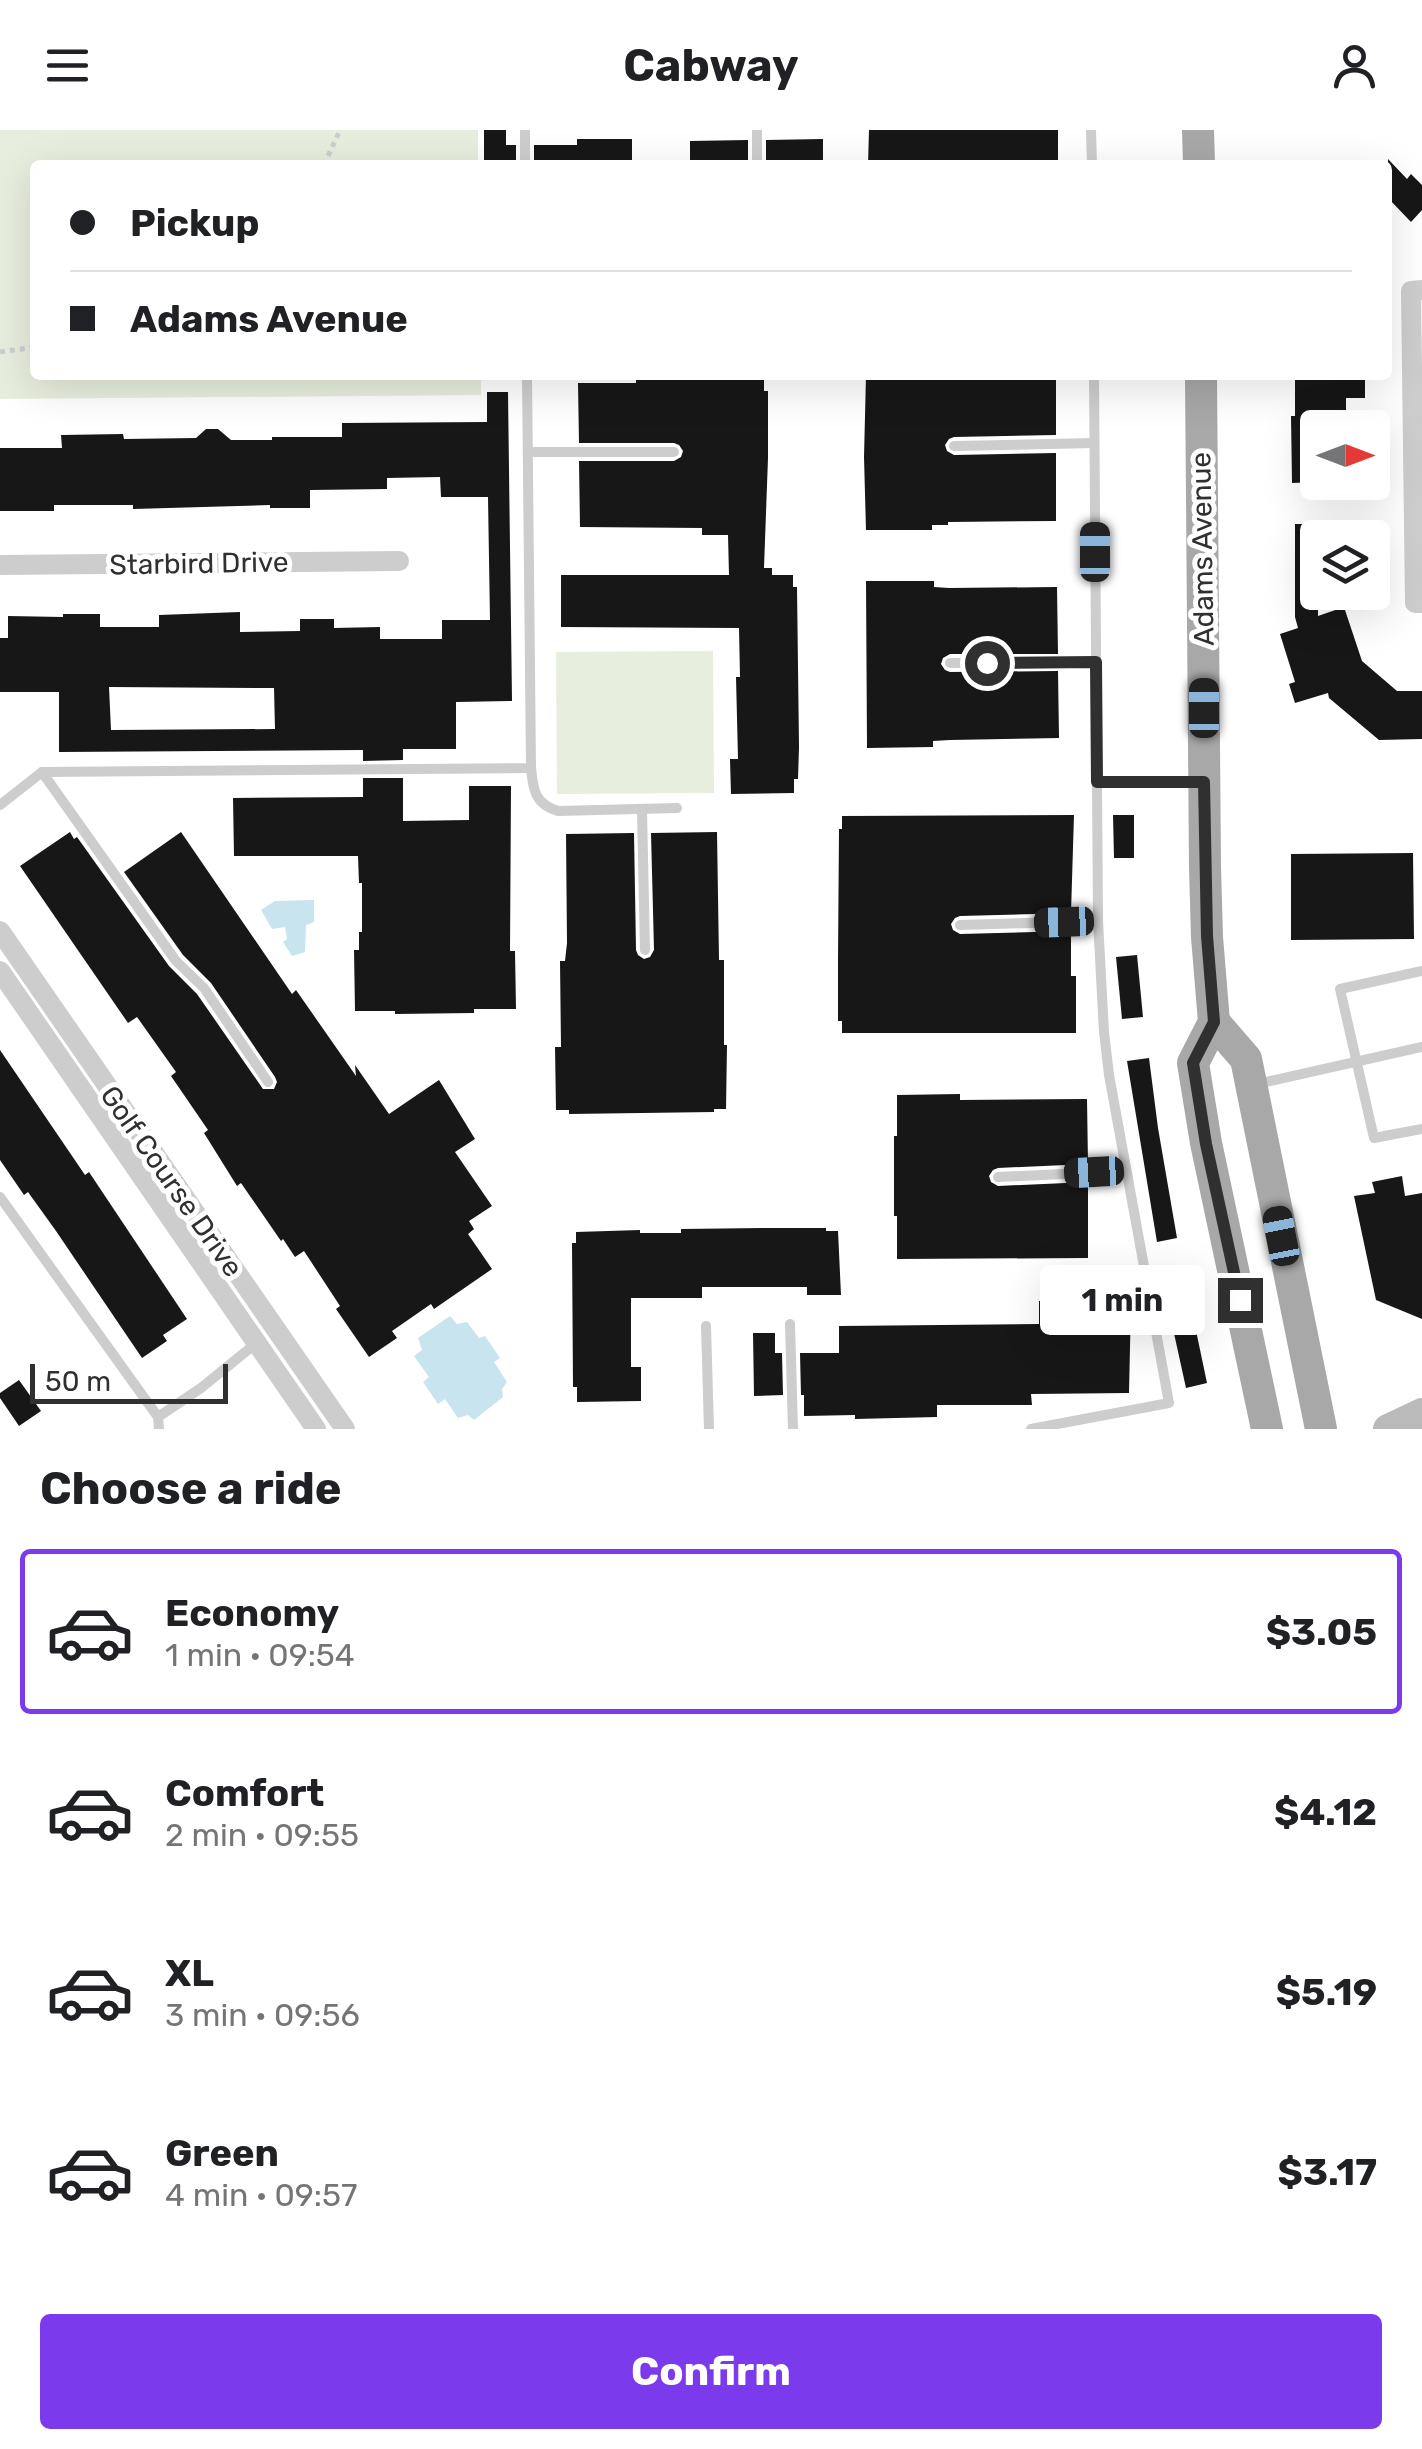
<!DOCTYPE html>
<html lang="en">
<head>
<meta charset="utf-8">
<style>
	body { margin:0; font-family:Rubik,sans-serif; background:#f2f2f2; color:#202124; height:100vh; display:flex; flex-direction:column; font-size:38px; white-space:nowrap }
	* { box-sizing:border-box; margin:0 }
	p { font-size:32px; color:#757577 }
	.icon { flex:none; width:55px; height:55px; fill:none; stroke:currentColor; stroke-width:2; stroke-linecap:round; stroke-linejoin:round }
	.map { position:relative; height:1299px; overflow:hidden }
	.drawer { display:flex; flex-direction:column; background:#fff; flex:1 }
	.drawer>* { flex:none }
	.banner { position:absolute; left:30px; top:30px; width:1362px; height:220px; border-radius:10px; box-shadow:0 10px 40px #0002; display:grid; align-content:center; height:220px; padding:0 40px; background:#fff }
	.needle { width:65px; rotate:90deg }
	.controls { position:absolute; left:1300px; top:280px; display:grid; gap:20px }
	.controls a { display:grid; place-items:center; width:90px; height:90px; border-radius:10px; background:#fff; box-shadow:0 10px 40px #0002; font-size:50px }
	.scale { position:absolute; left:30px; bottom:25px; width:198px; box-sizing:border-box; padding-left:10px; border:5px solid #303030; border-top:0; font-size:28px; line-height:35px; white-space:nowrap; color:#303030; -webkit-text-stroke:8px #fff; paint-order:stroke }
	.end { position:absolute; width:45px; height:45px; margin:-22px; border:12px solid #303030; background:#fff; box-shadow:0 0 0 5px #fff }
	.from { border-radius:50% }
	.bubble { position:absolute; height:70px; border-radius:10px; background:#fff; box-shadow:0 10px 40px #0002; font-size:32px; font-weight:700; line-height:70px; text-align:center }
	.car { position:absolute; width:30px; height:60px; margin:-30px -15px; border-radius:12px; box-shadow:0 0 8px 2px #0007; background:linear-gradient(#222 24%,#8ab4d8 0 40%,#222 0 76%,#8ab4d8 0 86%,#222 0) }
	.banner b { display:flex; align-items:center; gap:35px; height:95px; font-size:38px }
	.banner b+b { border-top:2px solid #e0e0e0 }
	.banner i { width:25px; height:25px; background:#202124 }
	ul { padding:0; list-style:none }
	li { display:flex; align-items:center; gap:30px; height:165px; margin:0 20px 15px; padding:0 20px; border:5px solid transparent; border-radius:10px }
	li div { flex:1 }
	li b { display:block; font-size:38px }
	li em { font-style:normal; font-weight:700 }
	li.selected { border-color:#7c3aed }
	li>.icon { width:90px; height:90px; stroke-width:1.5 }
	h2 { padding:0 40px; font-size:45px; line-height:120px }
	.primary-button { display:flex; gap:20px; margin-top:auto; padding:20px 40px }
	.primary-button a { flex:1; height:115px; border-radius:10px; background:#7c3aed; color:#fff; font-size:40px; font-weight:700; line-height:115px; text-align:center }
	header { display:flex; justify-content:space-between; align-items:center; height:130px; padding:0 40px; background:#fff; font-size:45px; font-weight:700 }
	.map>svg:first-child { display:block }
</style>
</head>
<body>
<header><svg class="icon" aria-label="menu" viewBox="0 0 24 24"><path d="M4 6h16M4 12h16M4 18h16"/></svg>Cabway<svg class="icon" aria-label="person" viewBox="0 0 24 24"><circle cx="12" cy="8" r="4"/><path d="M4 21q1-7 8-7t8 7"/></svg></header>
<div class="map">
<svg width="1422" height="1299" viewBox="0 0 1422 1299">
	<rect width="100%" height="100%" fill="#fff"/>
	<g fill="#e8eedd">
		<path d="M0 0H478V35H35V245H481V265L0 269Z"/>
		<path d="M713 521 714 663 557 664 556 522Z"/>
	</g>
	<g fill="#c8e4ef">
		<path d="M314 770V792L306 795 305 822 292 826 283 812 287 809 285 797 272 799 261 780 275 771Z"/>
		<path d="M450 1186 457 1194 467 1192 479 1208 485 1206 500 1228 494 1232 507 1252 502 1259 503 1267 474 1290 468 1285 458 1288 445 1269 438 1274 423 1252 429 1247 414 1226 422 1220 418 1208Z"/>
	</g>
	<g fill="#171717" fill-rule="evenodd">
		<path d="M484 0H506V15H516V35H484Z"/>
		<path d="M869 0H1058V35H868Z"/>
		<path d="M577 9H632V35H534V15H577Z"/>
		<path d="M823 9V35H766V10Z"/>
		<path d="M748 10V35H690V11Z"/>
		<path d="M1388 29 1407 49 1411 44 1422 55V80L1411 92 1388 68Z"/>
		<path d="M700 245H764V261H768V328L764 438H772V445H793V457H797L799 617 798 649H794V663L731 664 730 629H738L736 547H740L739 498 561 497V445H729L728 405H702V398L580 397 579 331H674L681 327 683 321 679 315 674 313H579L578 253H636V247Z"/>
		<path d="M866 245H1056V305L954 307 949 309 945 315 947 321 954 325 1056 323V391L948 392V395H932V400H866L864 327Z"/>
		<path d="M1295 245H1365V268H1346V298H1318V352L1292 353 1291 286H1295Z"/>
		<path d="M487 262H508L512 571 456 572V619H403V630L363 631V620L59 622V562H0V508H8V486L63 487V484H100V497H159V485L240 482V502L300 501V489H334V498L380 497V509H442V490H490L488 367H441L440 347 387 348V359L310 360V378H270V375L133 379V375H54V381H0V318H62L61 305 123 304 124 309 196 308 206 299H218L231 310H272V307H342V293L487 292ZM109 557 274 558 275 599 111 600Z"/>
		<path d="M1295 394H1318V486L1344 477 1362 531 1397 561H1422V609L1379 610 1329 568 1328 563 1295 573 1289 554 1295 552 1280 504 1298 498 1295 487Z"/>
		<path d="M866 451H934V457L949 458 1057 457 1058 524H950L943 528 941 534 945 540 950 542 1058 541 1059 608 950 610 933 611V617L867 618Z"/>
		<path d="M363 648H403V691L469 690V656H511L510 821H515L516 879H474V883L395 884V881H355L354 820H359V802H362V753H359L358 726H234L233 668 363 667Z"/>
		<path d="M1074 685 1071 783 960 786 955 788 951 794 953 800 960 804 1071 801V846H1076V903H842V891H838V829L839 699H842V686Z"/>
		<path d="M1113 685H1134V728H1114Z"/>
		<path d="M70 702 74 709 77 707 169 836 197 864 263 959H274L277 952 275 947 211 853 183 825 124 742 181 702 292 864 296 860 356 946 355 935 389 984 439 950 475 1009 455 1022 492 1076 469 1091 474 1099 468 1104 492 1139 434 1179 431 1174 392 1201 397 1208 369 1227 336 1179 340 1176 304 1121 295 1127 283 1109 281 1111 241 1053 237 1056 204 1003 208 1000 171 946 176 942 137 887 128 893 20 736Z"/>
		<path d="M717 702 719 830H724V915H727L726 979H714V982L569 984V980H556L555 917H561L560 831H565L567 813 566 704 634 703 636 820 638 825 644 829 650 827 654 820 651 703Z"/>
		<path d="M1413 723 1414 809 1291 810V724Z"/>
		<path d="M1137 825 1143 887 1122 889 1116 827Z"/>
		<path d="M0 920 85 1045 89 1042 187 1189 163 1205 167 1211 142 1228 56 1101 28 1062 24 1065 0 1030Z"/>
		<path d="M1149 928 1158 998 1177 1108 1157 1112 1127 931Z"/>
		<path d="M960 964V970L1087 969 1088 1034 998 1038 993 1040 989 1046 991 1052 998 1056 1088 1052V1128L897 1129V1086H894V1006H897V965Z"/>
		<path d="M1402 1046 1405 1066 1422 1063V1189L1376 1170 1354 1066 1375 1063 1372 1052Z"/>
		<path d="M763 1098H826V1101H838L841 1165H807V1157H702V1168H631V1237H641V1271L577 1272V1257H573L572 1113H576V1102L640 1100V1103H681V1099Z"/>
		<path d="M1039 1171H1131L1129 1263 1031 1264 1032 1275H937V1287L855 1289V1285L804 1286V1265H801L800 1223H839V1196L1039 1194Z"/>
		<path d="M1190 1172 1207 1253 1186 1258 1168 1176Z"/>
		<path d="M753 1203H775V1223H782L783 1265 754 1266Z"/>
		<path d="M19 1250 41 1281 19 1296 0 1268V1263Z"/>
	</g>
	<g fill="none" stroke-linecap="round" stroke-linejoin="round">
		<g stroke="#cdcdcd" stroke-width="5" stroke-dasharray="5 5" stroke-linecap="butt">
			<path d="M324 35 340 0"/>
			<path d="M0 222 35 217"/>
		</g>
		<g stroke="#cdcdcd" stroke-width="10">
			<path d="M525 0V35"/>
			<path d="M757 0V35"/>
			<path d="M1091 0 1092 35"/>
			<path d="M954 316 1094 313"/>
			<path d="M528 322H674"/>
			<path d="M950 533 1096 532"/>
			<path d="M531 638C533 660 535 674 558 681L677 678"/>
			<path d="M42 642 176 831 204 858 268 952"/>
			<path d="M1097 652H1201"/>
			<path d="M0 675 42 642 531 638 527 245"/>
			<path d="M642 679 645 820"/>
			<path d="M960 795 1098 791"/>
			<path d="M1422 841 1340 859 1374 1008 1422 999"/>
			<path d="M1257 954 1422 917"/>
			<path d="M998 1047 1126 1041"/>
			<path d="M0 1067 158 1287"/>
			<path d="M790 1194 793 1299"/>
			<path d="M706 1196 709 1299"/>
			<path d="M159 1299 158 1287 201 1258 259 1211"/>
			<path d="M1031 1299 1169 1273 1109 945 1104 902 1098 791 1094 245"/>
		</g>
		<g stroke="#cdcdcd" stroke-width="20">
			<path d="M1422 160 1411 161 1415 473H1422"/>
			<path d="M0 435 399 431"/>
			<path d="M0 801 345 1299"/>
			<path d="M0 841 316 1299"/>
		</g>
		<path stroke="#bababa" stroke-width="30" d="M1388 1299 1422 1283"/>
		<g stroke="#a8a8a8" stroke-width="32">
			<path d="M1198 0 1199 35"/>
			<path d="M1201 245 1205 737 1207 807 1214 892 1193 933 1206 1013 1267 1299"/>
			<path d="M1214 892 1246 929 1321 1299"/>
		</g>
	</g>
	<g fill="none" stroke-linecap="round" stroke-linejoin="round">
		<path stroke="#303030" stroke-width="12" d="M987 533 1096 532 1097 652H1204L1207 806 1214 892 1193 933 1206 1014 1240 1170"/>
	</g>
	<g text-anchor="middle" stroke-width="10" stroke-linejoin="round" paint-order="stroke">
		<g font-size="28" fill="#303030" stroke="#fff">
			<text transform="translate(1202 419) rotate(-91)" y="10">Adams Avenue</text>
			<text transform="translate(199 433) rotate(-1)" y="10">Starbird Drive</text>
			<text transform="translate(172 1051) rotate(55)" y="10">Golf Course Drive</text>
		</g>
	</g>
</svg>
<div class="controls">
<a><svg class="needle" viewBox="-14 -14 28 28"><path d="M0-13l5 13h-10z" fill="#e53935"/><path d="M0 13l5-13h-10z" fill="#757577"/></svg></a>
<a><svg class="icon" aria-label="layers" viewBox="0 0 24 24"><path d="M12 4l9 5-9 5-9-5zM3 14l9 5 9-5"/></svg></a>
</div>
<div class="scale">50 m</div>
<i class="end from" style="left:987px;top:533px"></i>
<i class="end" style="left:1240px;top:1170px"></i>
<div class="bubble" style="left:1040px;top:1135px;width:165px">1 min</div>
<i class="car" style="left:1095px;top:422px;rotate:0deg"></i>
<i class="car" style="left:1204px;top:578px;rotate:0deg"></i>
<i class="car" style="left:1064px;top:792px;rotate:268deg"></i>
<i class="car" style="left:1094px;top:1042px;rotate:267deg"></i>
<i class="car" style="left:1281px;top:1106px;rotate:349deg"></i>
<div class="banner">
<b><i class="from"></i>Pickup</b>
<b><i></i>Adams Avenue</b>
</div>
</div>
<section class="drawer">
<h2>Choose a ride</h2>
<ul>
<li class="selected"><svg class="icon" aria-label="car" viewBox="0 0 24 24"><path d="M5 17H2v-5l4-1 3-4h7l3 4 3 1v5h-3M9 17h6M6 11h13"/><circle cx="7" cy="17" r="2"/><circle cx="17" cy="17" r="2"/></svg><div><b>Economy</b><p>1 min · 09:54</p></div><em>$3.05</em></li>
<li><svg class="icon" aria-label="car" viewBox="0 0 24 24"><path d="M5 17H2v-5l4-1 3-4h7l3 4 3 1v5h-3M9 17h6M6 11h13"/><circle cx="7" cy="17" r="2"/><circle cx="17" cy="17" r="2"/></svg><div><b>Comfort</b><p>2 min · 09:55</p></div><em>$4.12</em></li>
<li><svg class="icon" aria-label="car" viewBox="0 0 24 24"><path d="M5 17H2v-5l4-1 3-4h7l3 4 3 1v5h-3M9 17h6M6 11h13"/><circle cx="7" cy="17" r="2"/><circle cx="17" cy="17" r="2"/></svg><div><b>XL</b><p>3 min · 09:56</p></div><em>$5.19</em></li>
<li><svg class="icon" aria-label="car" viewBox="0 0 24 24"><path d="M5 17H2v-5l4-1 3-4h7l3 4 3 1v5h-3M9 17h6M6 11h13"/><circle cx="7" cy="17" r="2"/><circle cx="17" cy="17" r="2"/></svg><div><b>Green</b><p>4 min · 09:57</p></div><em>$3.17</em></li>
</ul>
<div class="primary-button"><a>Confirm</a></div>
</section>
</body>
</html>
